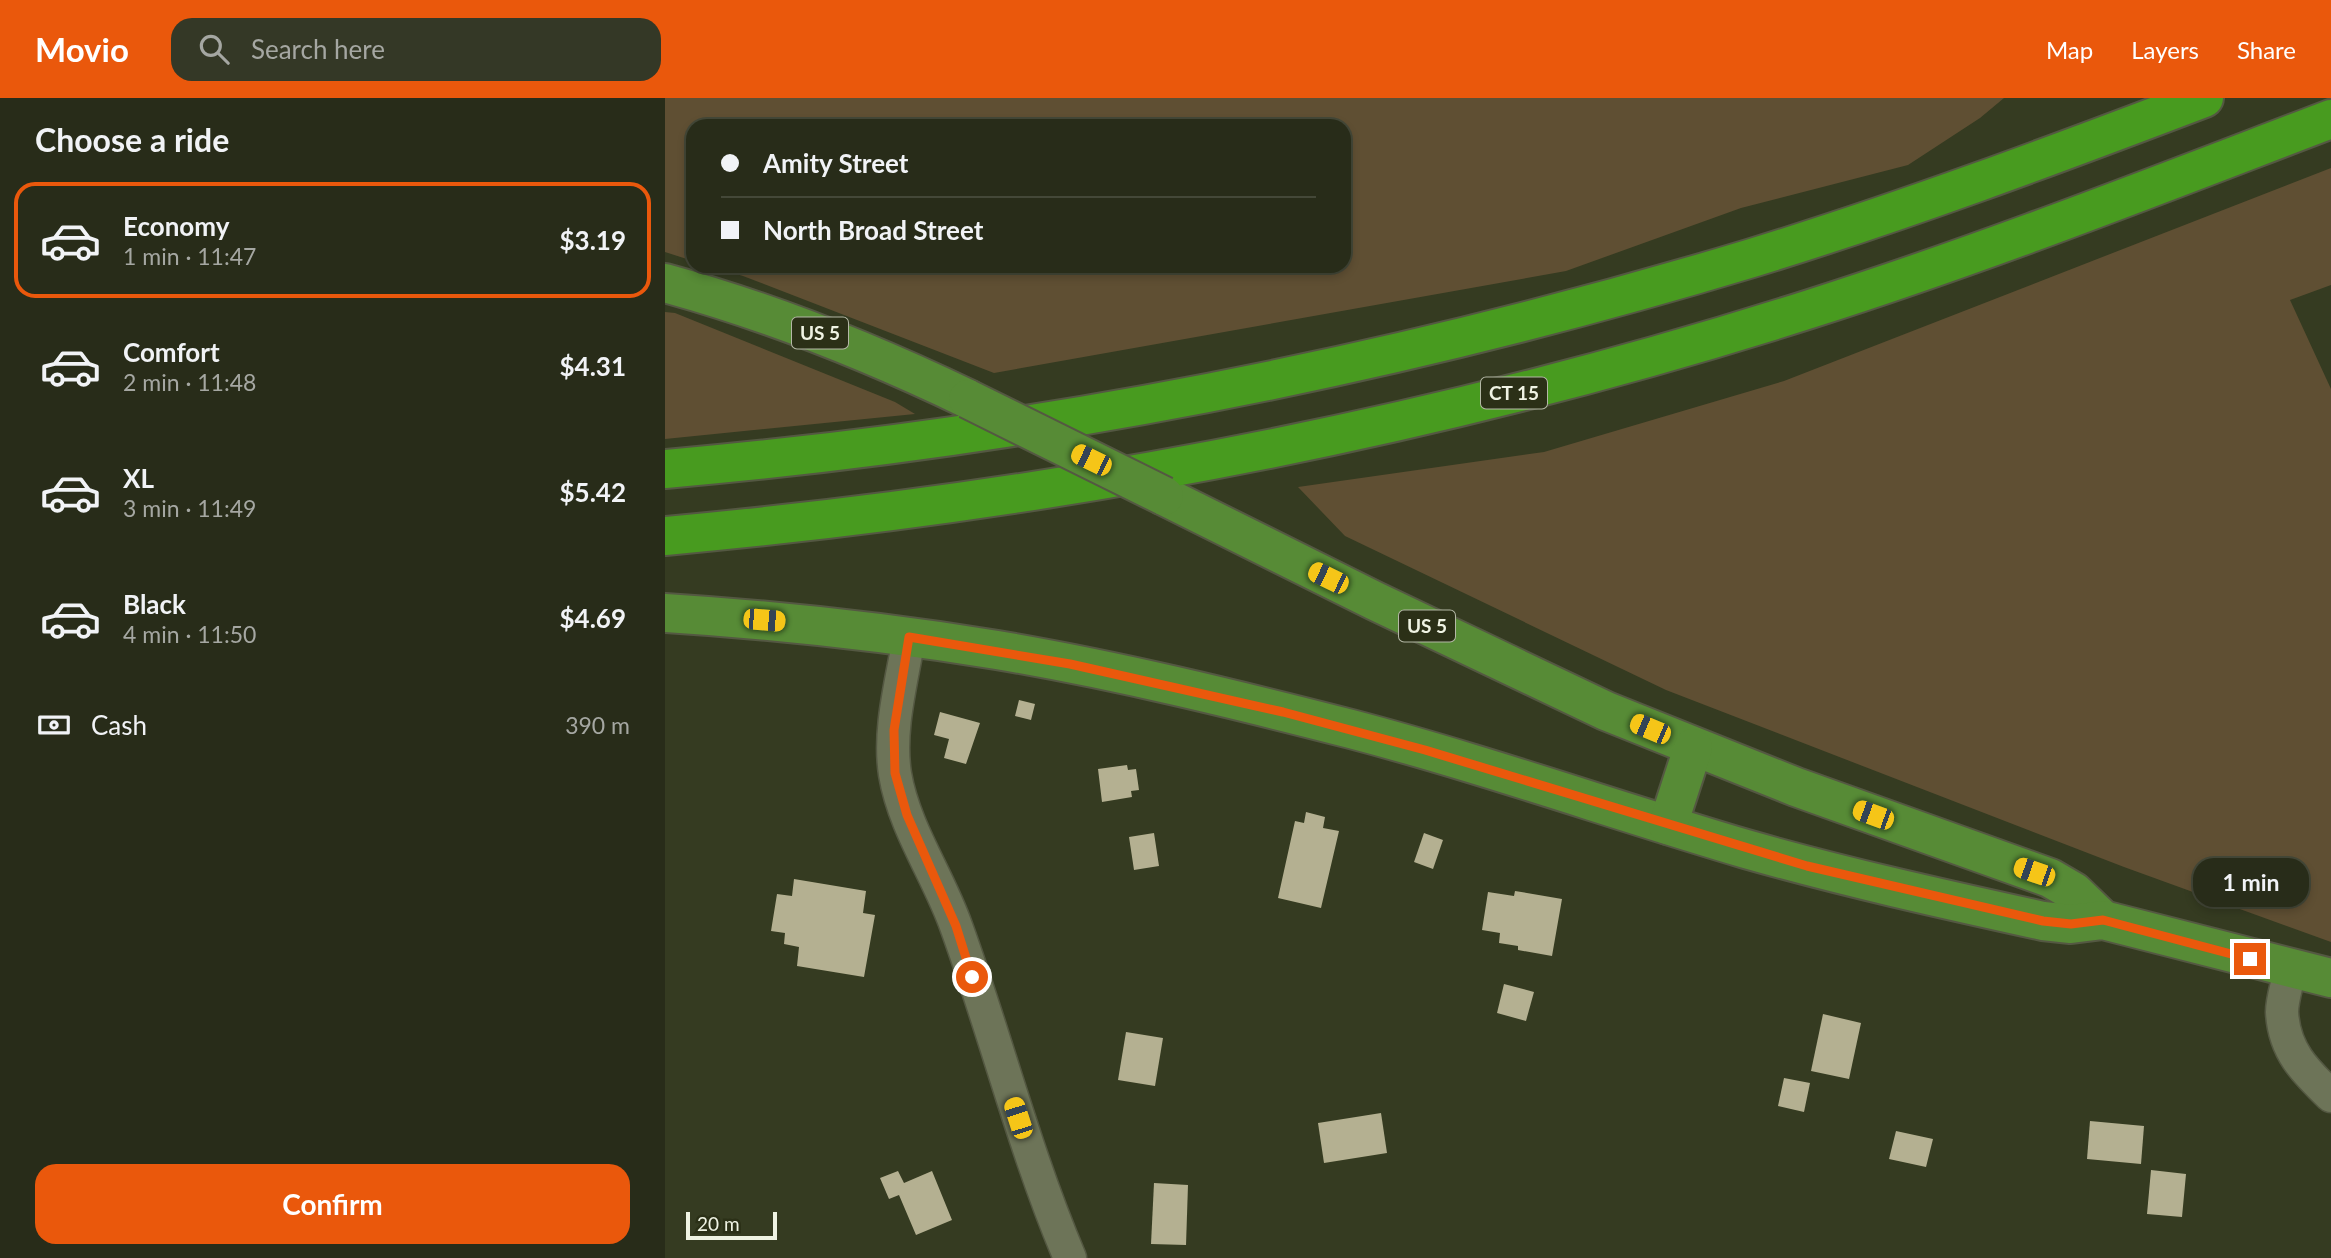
<!DOCTYPE html>
<html lang="en">
<head>
<meta charset="utf-8">
<style>
	body { margin:0; font-family:Lato,sans-serif; background:#343826; color:#f1f3f6; height:100vh; display:flex; flex-direction:column; font-size:26px; white-space:nowrap }
	* { box-sizing:border-box; margin:0 }
	p { font-size:23px; color:#a5a7a2 }
	.icon { flex:none; width:38px; height:38px; fill:none; stroke:currentColor; stroke-width:2; stroke-linecap:round; stroke-linejoin:round }
	.map { position:relative; flex:1; overflow:hidden }
	.drawer { display:flex; flex-direction:column; background:#282c19; width:665px }
	.drawer>* { flex:none }
	.hud { position:absolute; left:21px; top:21px; width:665px; height:154px; border-radius:21px; box-shadow:0 4px 10px #0003,0 0 0 2px #444838; display:grid; align-content:center; height:154px; padding:0 35px; background:#282c19 }
	.scale { position:absolute; left:21px; bottom:18px; width:91px; box-sizing:border-box; padding-left:7px; border:4px solid #eff3e3; border-top:0; font-size:19px; line-height:24px; white-space:nowrap; color:#eff3e3; -webkit-text-stroke:5px #2b3017; paint-order:stroke }
	.end { position:absolute; width:32px; height:32px; margin:-16px; border:9px solid #ea580c; background:#fff; box-shadow:0 0 0 4px #fff }
	.from { border-radius:50% }
	.bubble { position:absolute; height:49px; border-radius:21px; background:#282c19; box-shadow:0 4px 10px #0003,0 0 0 2px #444838; font-size:23px; font-weight:700; line-height:49px; text-align:center }
	.car { position:absolute; width:21px; height:42px; margin:-21px -10px; border-radius:9px; box-shadow:0 0 5px 2px #0007; background:linear-gradient(#f5c518 24%,#345 0 40%,#f5c518 0 76%,#345 0 86%,#f5c518 0) }
	.hud b { display:flex; align-items:center; gap:24px; height:66px; font-size:26px }
	.hud b+b { border-top:2px solid #444838 }
	.hud i { width:18px; height:18px; background:#f1f3f6 }
	ul { padding:0; list-style:none }
	li { display:flex; align-items:center; gap:21px; height:116px; margin:0 14px 10px; padding:0 21px; border:4px solid transparent; border-radius:21px }
	li div { flex:1 }
	li b { display:block; font-size:26px }
	li em { font-style:normal; font-weight:700 }
	li.current { border-color:#ea580c }
	li>.icon { width:63px; height:63px; stroke-width:1.5 }
	h2 { padding:0 35px; font-size:32px; line-height:84px }
	.pay { display:flex; align-items:center; gap:18px; height:77px; padding:0 35px; font-size:26px }
	.pay p { margin-inline-start:auto }
	.action { display:flex; gap:14px; margin-top:auto; padding:14px 35px }
	.action a { flex:1; height:80px; border-radius:21px; background:#ea580c; color:#fff; font-size:28px; font-weight:700; line-height:80px; text-align:center }
	header { display:flex; align-items:center; gap:42px; box-sizing:border-box; height:98px; padding:0 35px; background:#ea580c; color:#fff }
	header strong { font-size:33px }
	nav { display:flex; gap:38px; margin-inline-start:auto; font-size:24px }
	.search { width:490px; height:63px; background:#343826; display:flex; align-items:center; gap:18px; box-sizing:border-box; padding:0 24px; border-radius:21px; color:#a5a7a2; font-size:26px }
	main { display:flex; flex:1; min-height:0 }
	.map>svg:first-child { display:block }
</style>
</head>
<body>
<header>
<strong>Movio</strong>
<div class="search"><svg class="icon" aria-label="search" viewBox="0 0 24 24"><circle cx="10" cy="10" r="6"/><path d="M15 15l6 6"/></svg>Search here</div>
<nav><a>Map</a><a>Layers</a><a>Share</a></nav>
</header>
<main>
<section class="drawer">
<h2>Choose a ride</h2>
<ul>
<li class="current"><svg class="icon" aria-label="car" viewBox="0 0 24 24"><path d="M5 17H2v-5l4-1 3-4h7l3 4 3 1v5h-3M9 17h6M6 11h13"/><circle cx="7" cy="17" r="2"/><circle cx="17" cy="17" r="2"/></svg><div><b>Economy</b><p>1 min · 11:47</p></div><em>$3.19</em></li>
<li><svg class="icon" aria-label="car" viewBox="0 0 24 24"><path d="M5 17H2v-5l4-1 3-4h7l3 4 3 1v5h-3M9 17h6M6 11h13"/><circle cx="7" cy="17" r="2"/><circle cx="17" cy="17" r="2"/></svg><div><b>Comfort</b><p>2 min · 11:48</p></div><em>$4.31</em></li>
<li><svg class="icon" aria-label="car" viewBox="0 0 24 24"><path d="M5 17H2v-5l4-1 3-4h7l3 4 3 1v5h-3M9 17h6M6 11h13"/><circle cx="7" cy="17" r="2"/><circle cx="17" cy="17" r="2"/></svg><div><b>XL</b><p>3 min · 11:49</p></div><em>$5.42</em></li>
<li><svg class="icon" aria-label="car" viewBox="0 0 24 24"><path d="M5 17H2v-5l4-1 3-4h7l3 4 3 1v5h-3M9 17h6M6 11h13"/><circle cx="7" cy="17" r="2"/><circle cx="17" cy="17" r="2"/></svg><div><b>Black</b><p>4 min · 11:50</p></div><em>$4.69</em></li>
</ul>
<div class="pay"><svg class="icon" aria-label="cash" viewBox="0 0 24 24"><path d="M3 7h18v10H3z"/><circle cx="12" cy="12" r="2"/></svg>Cash<p>390 m</p></div>
<div class="action"><a>Confirm</a></div>
</section>
<div class="map">
<svg width="1666" height="1160" viewBox="0 0 1666 1160">
	<rect width="100%" height="100%" fill="#353b21"/>
	<g fill="#5f4f33">
		<path d="M0 0H1339L1315 20 1243 67 1076 110 901 173 329 275 78 178 45 168H679V28H28V163L0 154Z"/>
		<path d="M1666 70V187L1625 202 1666 291V844L1459 769 1001 592 680 438 633 389 879 354 1119 283Z"/>
		<path d="M0 214 10 215 230 304 250 316 0 341Z"/>
	</g>
	<g fill="#b4b091">
		<path d="M354 602 370 606 366 622 350 618Z"/>
		<path d="M275 614 315 625 301 666 279 660 284 641 269 637Z"/>
		<path d="M462 667 463 672 471 671 474 692 466 693 467 699 437 704 433 671Z"/>
		<path d="M641 714 660 719 658 730 674 733 656 810 613 800 630 723 639 725Z"/>
		<path d="M489 735 494 768 469 772 464 739Z"/>
		<path d="M759 735 778 742 768 771 749 764Z"/>
		<path d="M129 781 201 793 198 815 210 817 199 879 132 868 134 849 119 846 120 835 106 833 112 796 127 798Z"/>
		<path d="M850 793 897 801 887 858 853 852V848L834 845 835 835 817 832 823 794 849 798Z"/>
		<path d="M839 886 869 894 861 923 832 915Z"/>
		<path d="M1158 916 1196 925 1184 981 1146 973Z"/>
		<path d="M461 934 498 940 490 988 453 982Z"/>
		<path d="M1119 980 1145 985 1139 1014 1113 1008Z"/>
		<path d="M716 1015 722 1055 659 1065 653 1025Z"/>
		<path d="M1425 1023 1479 1028 1476 1066 1422 1061Z"/>
		<path d="M1231 1033 1268 1041 1261 1069 1224 1061Z"/>
		<path d="M1486 1072 1521 1076 1517 1119 1482 1116Z"/>
		<path d="M233 1073 239 1085 267 1073 287 1122 251 1137 234 1097 224 1101 215 1080Z"/>
		<path d="M489 1085 523 1087 521 1147 486 1146Z"/>
	</g>
	<g fill="none" stroke-linecap="round" stroke-linejoin="round">
		<defs>
			<g id="minor">
				<path d="M244 539C237 583 223 631 230 676 239 730 273 777 291 828 331 938 359 1052 405 1160"/>
				<path d="M1625 871C1623 884 1617 901 1617 914 1619 953 1640 973 1666 998"/>
			</g>
			<g id="major">
				<path d="M0 185C106 214 205 254 303 301"/>
				<path d="M499 398 710 503 941 613 1131 689 1385 780 1409 794 1438 822"/>
				<path d="M0 515C111 522 222 534 332 552 451 572 569 601 686 631 819 666 949 712 1081 751 1179 779 1278 801 1378 823L1406 826 1438 822 1666 880"/>
				<path d="M1003 727 1028 650"/>
			</g>
			<g id="highway">
				<path d="M0 371C369 339 733 267 1087 160 1240 113 1389 57 1539 0"/>
				<path d="M0 438C388 403 773 330 1145 211 1321 155 1493 87 1666 21"/>
			</g>
		</defs>
		<use href="#minor" stroke="#545842" stroke-width="35"/>
		<use href="#major" stroke="#545842" stroke-width="42"/>
		<use href="#highway" stroke="#545842" stroke-width="42"/>
		<use href="#minor" stroke="#6d7458" stroke-width="32"/>
		<use href="#major" stroke="#578b36" stroke-width="38"/>
		<use href="#highway" stroke="#489b1f" stroke-width="38"/>
		<defs>
			<path id="major-bridge" d="M303 301 499 398"/>
		</defs>
		<use href="#major-bridge" stroke="#545842" stroke-width="42" stroke-linecap="butt"/>
		<use href="#major-bridge" stroke="#578b36" stroke-width="38"/>
	</g>
	<g fill="none" stroke-linecap="round" stroke-linejoin="round">
		<path stroke="#ea580c" stroke-width="9" d="M307 879 291 828 242 717 230 675 229 632 244 539 405 566 618 614 760 652 1142 768 1378 823 1406 826 1438 822 1585 861"/>
	</g>
	<g text-anchor="middle" stroke-width="7" stroke-linejoin="round" paint-order="stroke">
		<g fill="#2b3017" stroke="#b4b8a6" stroke-width="2">
			<rect x="127" y="219.5" width="56" height="31" rx="5"/>
			<rect x="816" y="279.5" width="66" height="31" rx="5"/>
			<rect x="734" y="512.5" width="56" height="31" rx="5"/>
		</g>
		<g font-size="19" font-weight="bold" fill="#eff3e3">
			<text x="155" y="242">US 5</text>
			<text x="849" y="302">CT 15</text>
			<text x="762" y="535">US 5</text>
		</g>
	</g>
</svg>
<div class="scale">20 m</div>
<i class="end from" style="left:307px;top:879px"></i>
<i class="end" style="left:1585px;top:861px"></i>
<div class="bubble" style="left:1528px;top:760px;width:116px">1 min</div>
<i class="car" style="left:426px;top:362px;rotate:296deg"></i>
<i class="car" style="left:663px;top:480px;rotate:296deg"></i>
<i class="car" style="left:99px;top:522px;rotate:95deg"></i>
<i class="car" style="left:985px;top:631px;rotate:293deg"></i>
<i class="car" style="left:1208px;top:717px;rotate:290deg"></i>
<i class="car" style="left:1369px;top:774px;rotate:289deg"></i>
<i class="car" style="left:353px;top:1020px;rotate:342deg"></i>
<div class="hud">
<b><i class="from"></i>Amity Street</b>
<b><i></i>North Broad Street</b>
</div>
</div>
</main>
</body>
</html>
